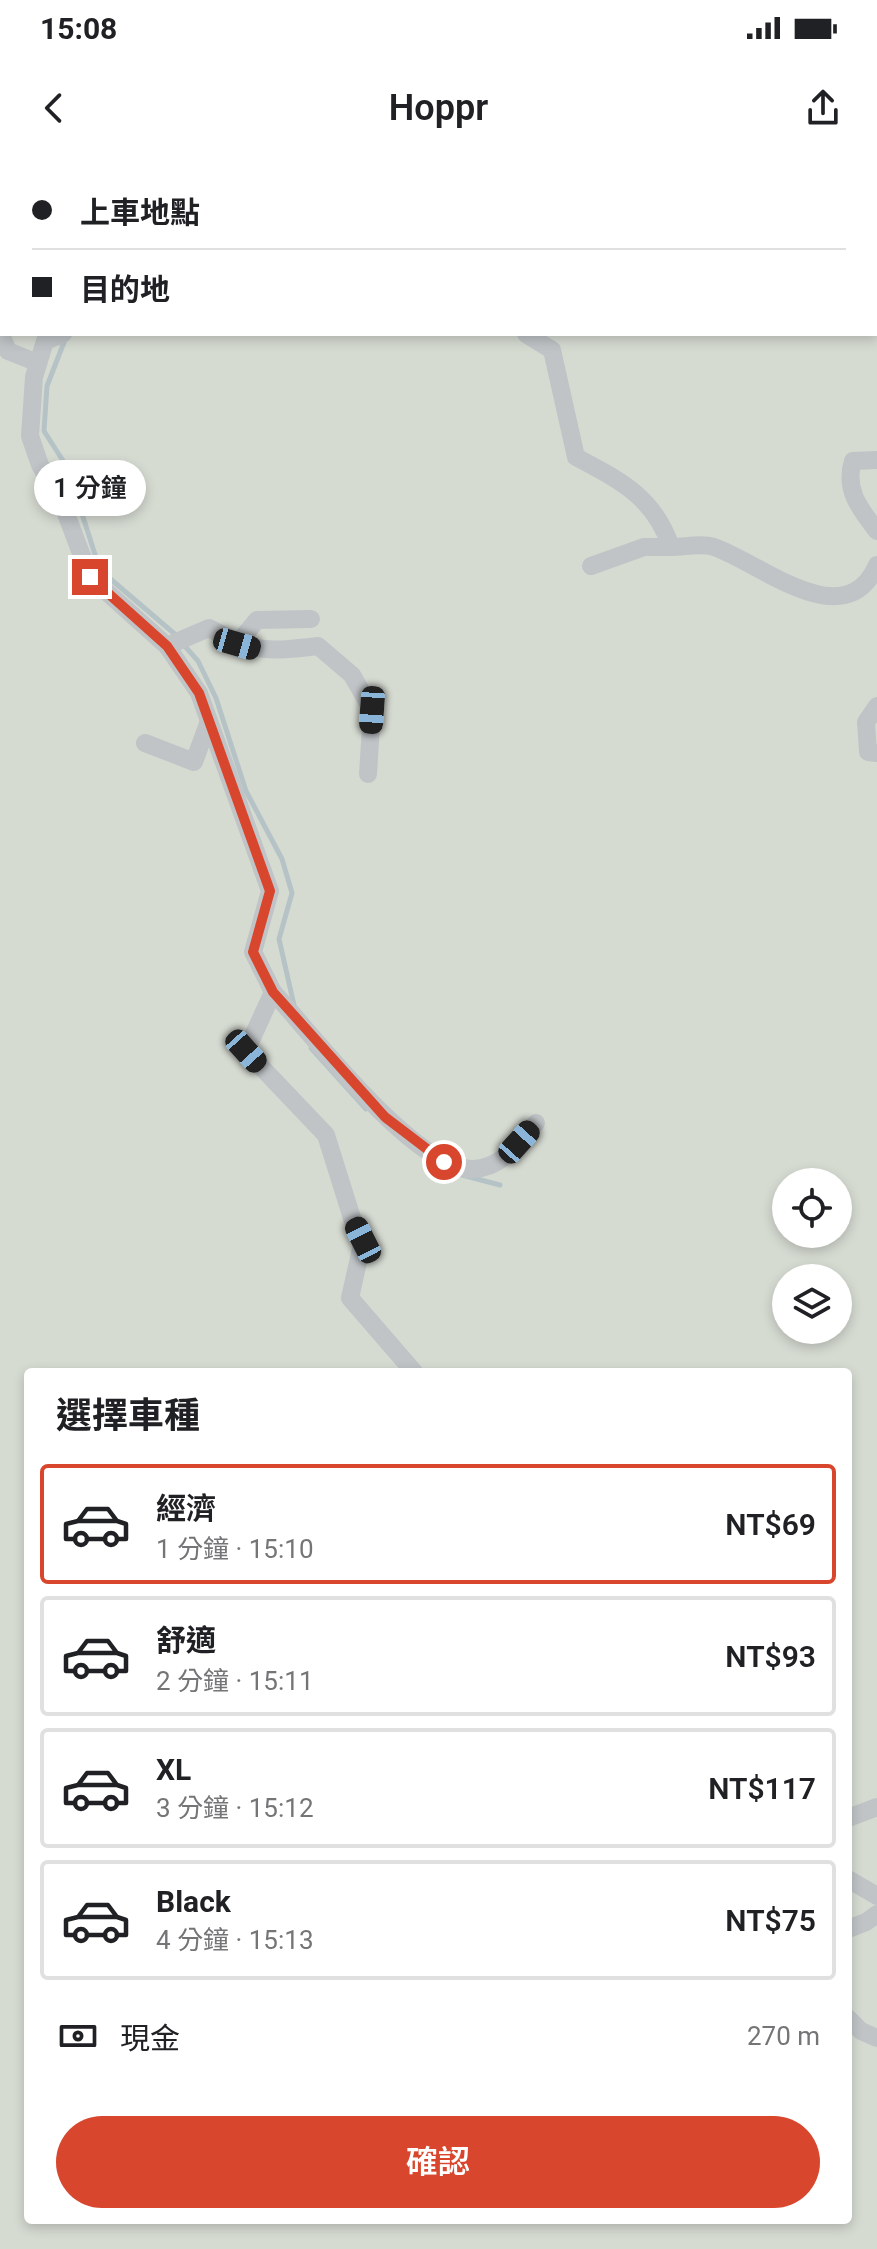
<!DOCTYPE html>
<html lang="zh-TW">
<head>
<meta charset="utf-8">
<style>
	body { margin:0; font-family:Roboto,"Noto Sans TC",sans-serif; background:#f2f2f2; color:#202124; height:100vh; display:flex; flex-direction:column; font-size:30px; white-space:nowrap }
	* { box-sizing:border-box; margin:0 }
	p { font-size:26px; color:#757577 }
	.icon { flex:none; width:44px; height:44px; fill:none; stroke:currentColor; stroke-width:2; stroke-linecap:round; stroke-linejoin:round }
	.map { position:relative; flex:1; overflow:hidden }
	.side { position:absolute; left:24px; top:1208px; width:828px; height:856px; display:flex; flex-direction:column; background:#fff; border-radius:8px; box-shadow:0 4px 12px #0003 }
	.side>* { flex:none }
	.top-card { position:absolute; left:0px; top:0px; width:878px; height:176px; box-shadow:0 4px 12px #0003; display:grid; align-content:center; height:176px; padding:0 32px; background:#fff }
	.fabs { position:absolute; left:772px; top:1008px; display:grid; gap:16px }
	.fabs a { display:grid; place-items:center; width:80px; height:80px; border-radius:50%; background:#fff; box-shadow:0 4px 12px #0003; font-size:40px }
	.end { position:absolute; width:36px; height:36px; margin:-18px; border:10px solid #d8472d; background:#fff; box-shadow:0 0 0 4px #fff }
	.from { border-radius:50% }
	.bubble { position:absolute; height:56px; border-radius:28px; background:#fff; box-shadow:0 4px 12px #0003; font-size:26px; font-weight:600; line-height:56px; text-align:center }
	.car { position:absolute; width:24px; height:48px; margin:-24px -12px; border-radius:10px; box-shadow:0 0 6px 2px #0007; background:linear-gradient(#222 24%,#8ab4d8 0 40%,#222 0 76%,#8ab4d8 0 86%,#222 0) }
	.top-card b { display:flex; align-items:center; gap:28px; height:76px; font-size:30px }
	.top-card b+b { border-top:2px solid #e0e0e0 }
	.top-card i { width:20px; height:20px; background:#202124 }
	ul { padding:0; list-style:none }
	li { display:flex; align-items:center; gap:24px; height:120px; margin:0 16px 12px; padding:0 16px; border:4px solid #e0e0e0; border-radius:8px }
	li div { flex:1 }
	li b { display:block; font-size:30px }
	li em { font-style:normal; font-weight:600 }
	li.active { border-color:#d8472d }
	li>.icon { width:72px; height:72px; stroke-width:1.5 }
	h2 { padding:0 32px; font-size:36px; line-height:96px }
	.pay { display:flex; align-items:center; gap:20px; height:88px; padding:0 32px; font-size:30px }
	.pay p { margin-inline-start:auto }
	.primary-button { display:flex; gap:16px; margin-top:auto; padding:16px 32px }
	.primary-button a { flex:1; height:92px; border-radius:48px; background:#d8472d; color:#fff; font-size:32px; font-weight:600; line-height:92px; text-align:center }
	.status { display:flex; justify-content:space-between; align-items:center; height:56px; padding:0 40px; background:#fff; direction:ltr }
	.status svg { height:22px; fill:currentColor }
	header { display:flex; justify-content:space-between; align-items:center; height:104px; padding:0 32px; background:#fff; font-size:36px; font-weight:600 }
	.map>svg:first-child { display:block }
</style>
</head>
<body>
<div class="status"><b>15:08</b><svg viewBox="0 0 49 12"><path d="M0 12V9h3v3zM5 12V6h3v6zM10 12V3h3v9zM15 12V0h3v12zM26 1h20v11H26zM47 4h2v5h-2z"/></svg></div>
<header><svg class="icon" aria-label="back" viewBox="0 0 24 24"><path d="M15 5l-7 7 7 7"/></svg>Hoppr<svg class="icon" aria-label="share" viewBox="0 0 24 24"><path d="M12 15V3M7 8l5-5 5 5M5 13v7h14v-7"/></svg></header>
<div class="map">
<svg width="877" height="2089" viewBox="0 0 877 2089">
	<rect width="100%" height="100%" fill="#f4f4f1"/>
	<path fill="#d6dbd2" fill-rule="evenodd" d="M0 0H877V2089H0ZM2 2H876V174H2ZM786 1022H838V1074H786ZM786 1118H838V1170H786ZM28 1212H848V2060H28Z"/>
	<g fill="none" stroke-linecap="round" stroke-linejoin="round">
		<g stroke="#b6c3c6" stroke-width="5">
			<path d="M29 0 31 2"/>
			<path d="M776 0 777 2"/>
			<path d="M876 53 877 54"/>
			<path d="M66 177 47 226 44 271 67 307 100 410 177 476"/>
			<path d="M183 484 198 501 216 538 246 631 282 699 292 733 279 779 294 845"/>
			<path d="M311 888 366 949"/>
			<path d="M458 1014 500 1025"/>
		</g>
		<g stroke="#c0c4c7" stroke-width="18">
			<path d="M78 0 79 2"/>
			<path d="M743 0 745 2"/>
			<path d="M854 0 856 2"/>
			<path d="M537 2 538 0"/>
			<path d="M876 21 877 22"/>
			<path d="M0 173 8 191 38 203"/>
			<path d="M63 174 45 181 34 217 30 276 40 305 62 343 90 417 167 486 209 468C255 493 267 492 318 486L352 515 372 550 368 614"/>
			<path d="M526 174 552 190 576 297C621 321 654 337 671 387 685 387 702 383 714 387 759 402 845 478 877 405"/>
			<path d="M877 300 853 301C844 330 860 349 877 371"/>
			<path d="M591 406 644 387H671"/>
			<path d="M237 484 257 460 311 459"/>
			<path d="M167 486 199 533 270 731 253 792 273 832 246 891 326 975 352 1058 363 1080 350 1138 414 1212"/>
			<path d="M877 546 866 562 868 592 877 593"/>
			<path d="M145 583 194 602 209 561"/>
			<path d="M273 832C313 875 416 1011 473 1009 503 1008 518 983 536 963"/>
			<path d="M848 1658 877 1647"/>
			<path d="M848 1719 877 1736"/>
			<path d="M848 1769 866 1762 877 1754"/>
			<path d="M848 1858 861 1871 877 1878"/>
		</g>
	</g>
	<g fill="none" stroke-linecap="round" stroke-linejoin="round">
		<path stroke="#d8472d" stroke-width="10" d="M90 417 167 486 199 533 270 731 253 792 273 832 385 957 444 1002"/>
	</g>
</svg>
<div class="fabs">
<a><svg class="icon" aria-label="locate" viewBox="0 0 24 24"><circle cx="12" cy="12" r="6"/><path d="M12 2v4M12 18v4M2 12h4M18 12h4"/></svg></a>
<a><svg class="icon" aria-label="layers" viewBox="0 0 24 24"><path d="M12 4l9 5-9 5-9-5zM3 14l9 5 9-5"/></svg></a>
</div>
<i class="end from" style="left:444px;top:1002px"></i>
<i class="end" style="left:90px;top:417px"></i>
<div class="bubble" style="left:34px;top:300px;width:112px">1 分鐘</div>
<i class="car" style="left:237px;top:484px;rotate:106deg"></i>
<i class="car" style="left:372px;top:550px;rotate:184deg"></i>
<i class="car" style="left:246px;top:891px;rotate:138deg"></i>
<i class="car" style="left:519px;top:982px;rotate:42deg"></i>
<i class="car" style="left:363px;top:1080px;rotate:333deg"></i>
<div class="top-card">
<b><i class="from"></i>上車地點</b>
<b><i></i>目的地</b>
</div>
<section class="side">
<h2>選擇車種</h2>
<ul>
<li class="active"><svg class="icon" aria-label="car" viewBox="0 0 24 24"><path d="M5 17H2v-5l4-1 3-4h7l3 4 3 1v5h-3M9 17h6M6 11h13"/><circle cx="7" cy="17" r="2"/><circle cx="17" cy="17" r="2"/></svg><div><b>經濟</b><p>1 分鐘 · 15:10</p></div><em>NT$69</em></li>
<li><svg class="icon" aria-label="car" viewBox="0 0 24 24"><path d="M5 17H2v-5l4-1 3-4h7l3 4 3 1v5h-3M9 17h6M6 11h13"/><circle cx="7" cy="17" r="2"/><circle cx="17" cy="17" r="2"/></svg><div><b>舒適</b><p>2 分鐘 · 15:11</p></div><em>NT$93</em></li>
<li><svg class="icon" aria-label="car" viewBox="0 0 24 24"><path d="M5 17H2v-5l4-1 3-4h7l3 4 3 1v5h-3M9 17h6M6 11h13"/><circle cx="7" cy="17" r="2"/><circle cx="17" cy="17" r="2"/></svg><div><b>XL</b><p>3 分鐘 · 15:12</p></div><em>NT$117</em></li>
<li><svg class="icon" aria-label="car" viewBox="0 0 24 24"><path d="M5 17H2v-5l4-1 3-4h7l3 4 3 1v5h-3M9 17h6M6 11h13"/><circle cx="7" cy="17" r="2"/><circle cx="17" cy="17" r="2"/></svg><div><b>Black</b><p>4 分鐘 · 15:13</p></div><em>NT$75</em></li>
</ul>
<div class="pay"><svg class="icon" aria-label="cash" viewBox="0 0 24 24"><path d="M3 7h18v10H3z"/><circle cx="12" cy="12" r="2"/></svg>現金<p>270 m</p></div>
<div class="primary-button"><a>確認</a></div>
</section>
</div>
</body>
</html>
